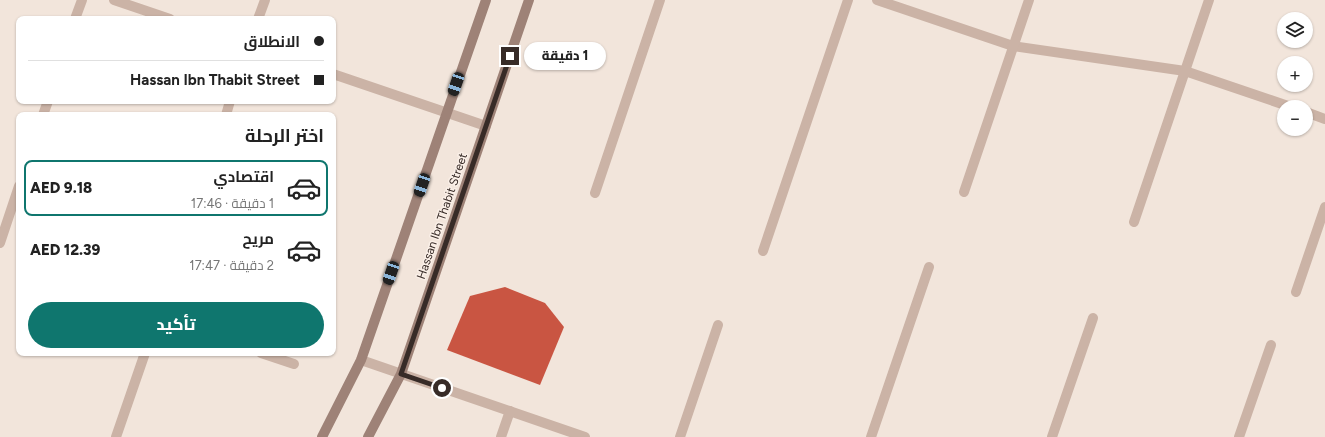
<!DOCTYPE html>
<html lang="ar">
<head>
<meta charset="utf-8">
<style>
	body { margin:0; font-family:Figtree,Cairo,sans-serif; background:#f6f6f6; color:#222; direction:rtl; height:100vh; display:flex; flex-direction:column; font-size:15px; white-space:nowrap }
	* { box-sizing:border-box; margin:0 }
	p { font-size:13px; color:#767676 }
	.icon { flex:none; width:22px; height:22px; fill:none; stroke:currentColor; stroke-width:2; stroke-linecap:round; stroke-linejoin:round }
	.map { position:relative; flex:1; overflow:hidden; direction:ltr }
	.side { position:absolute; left:16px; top:112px; width:320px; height:244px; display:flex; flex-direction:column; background:#fff; border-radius:8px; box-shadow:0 1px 3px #0004; direction:rtl }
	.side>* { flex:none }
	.guide { position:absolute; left:16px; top:16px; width:320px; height:88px; border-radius:8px; box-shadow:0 1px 3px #0004; direction:rtl; display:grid; align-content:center; height:88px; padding:0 12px; background:#fff }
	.controls { position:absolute; left:1277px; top:12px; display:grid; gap:8px }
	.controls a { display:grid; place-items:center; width:36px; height:36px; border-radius:50%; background:#fff; box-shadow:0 1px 3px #0004; font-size:20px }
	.end { position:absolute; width:18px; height:18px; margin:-9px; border:5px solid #372b27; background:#fff; box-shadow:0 0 0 2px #fff }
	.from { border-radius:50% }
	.bubble { position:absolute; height:28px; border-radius:14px; background:#fff; box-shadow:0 1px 3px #0004; font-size:13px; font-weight:800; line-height:28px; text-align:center; direction:rtl }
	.car { position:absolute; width:12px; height:24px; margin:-12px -6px; border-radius:5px; box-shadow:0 0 3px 1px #0007; background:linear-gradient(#222 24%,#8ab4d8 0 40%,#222 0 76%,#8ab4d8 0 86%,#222 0) }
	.guide b { display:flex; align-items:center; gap:14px; height:38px; font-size:15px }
	.guide b+b { border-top:1px solid #e0e0e0 }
	.guide i { width:10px; height:10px; background:#222 }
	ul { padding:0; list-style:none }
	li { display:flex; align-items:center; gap:12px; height:56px; margin:0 8px 6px; padding:0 4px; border:2px solid transparent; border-radius:8px }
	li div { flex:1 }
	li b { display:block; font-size:15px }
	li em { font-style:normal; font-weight:800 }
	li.selected { border-color:#0f766e }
	li>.icon { width:36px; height:36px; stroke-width:1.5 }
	h2 { padding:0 12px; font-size:18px; line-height:48px }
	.button { display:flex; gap:8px; margin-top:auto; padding:8px 12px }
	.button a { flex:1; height:46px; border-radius:24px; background:#0f766e; color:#fff; font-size:16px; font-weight:800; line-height:46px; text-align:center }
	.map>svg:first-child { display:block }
</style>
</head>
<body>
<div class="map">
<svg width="1325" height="437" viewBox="0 0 1325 437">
	<rect width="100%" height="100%" fill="#f2e5db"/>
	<path fill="#c95542" d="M505 287 545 303 564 327 540 385 447 350 470 296Z"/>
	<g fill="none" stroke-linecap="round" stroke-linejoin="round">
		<g stroke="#cbb3a6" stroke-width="10">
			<path d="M114 0 170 19"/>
			<path d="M877 0 1013 46 1185 71 1291 107"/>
			<path d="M75 19 82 0"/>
			<path d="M258 19 265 0"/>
			<path d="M333 74 486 126"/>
			<path d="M1306 112 1325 119"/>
			<path d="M43 115 48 101"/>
			<path d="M226 115 230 101"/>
			<path d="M964 192 1029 0"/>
			<path d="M595 193 660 0"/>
			<path d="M1134 222 1209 0"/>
			<path d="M0 243 19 186"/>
			<path d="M763 251 848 0"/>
			<path d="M1296 292 1325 207"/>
			<path d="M261 353 294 364"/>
			<path d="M361 360 585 437"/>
			<path d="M116 437 145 353"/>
			<path d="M501 437 510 411"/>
			<path d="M680 437 718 325"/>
			<path d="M871 437 929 267"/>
			<path d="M1052 437 1093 318"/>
			<path d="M1239 437 1271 345"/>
		</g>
		<g stroke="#9e8277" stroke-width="10">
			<path d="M322 437 361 360 486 0"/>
			<path d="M368 437 401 374 529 0"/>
		</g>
	</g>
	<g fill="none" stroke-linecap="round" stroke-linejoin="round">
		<path stroke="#372b27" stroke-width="5" d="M442 388 401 374 510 56"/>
	</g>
	<g text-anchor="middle" stroke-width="3" stroke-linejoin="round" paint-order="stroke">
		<g font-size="12" fill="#372b27" stroke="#faefe7">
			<text transform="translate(442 216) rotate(-71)" y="4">Hassan Ibn Thabit Street</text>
		</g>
	</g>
</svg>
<div class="controls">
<a><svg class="icon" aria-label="layers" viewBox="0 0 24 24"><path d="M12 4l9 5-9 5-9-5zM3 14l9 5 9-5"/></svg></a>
<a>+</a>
<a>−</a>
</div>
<i class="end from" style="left:442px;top:388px"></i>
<i class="end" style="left:510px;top:56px"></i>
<div class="bubble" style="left:524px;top:42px;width:82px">1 دقيقة</div>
<i class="car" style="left:456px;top:84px;rotate:199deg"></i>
<i class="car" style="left:422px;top:185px;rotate:199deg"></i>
<i class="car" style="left:391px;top:273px;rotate:199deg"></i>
<div class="guide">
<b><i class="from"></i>الانطلاق</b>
<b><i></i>Hassan Ibn Thabit Street</b>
</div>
<section class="side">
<h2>اختر الرحلة</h2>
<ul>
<li class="selected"><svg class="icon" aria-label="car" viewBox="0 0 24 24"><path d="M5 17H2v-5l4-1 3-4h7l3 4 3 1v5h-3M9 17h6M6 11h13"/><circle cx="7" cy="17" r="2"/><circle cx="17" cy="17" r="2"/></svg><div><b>اقتصادي</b><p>1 دقيقة · 17:46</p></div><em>AED 9.18</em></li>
<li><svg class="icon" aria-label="car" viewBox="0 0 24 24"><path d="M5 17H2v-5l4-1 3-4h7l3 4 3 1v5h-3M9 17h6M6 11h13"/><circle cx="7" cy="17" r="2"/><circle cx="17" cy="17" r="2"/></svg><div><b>مريح</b><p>2 دقيقة · 17:47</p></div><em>AED 12.39</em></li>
</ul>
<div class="button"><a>تأكيد</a></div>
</section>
</div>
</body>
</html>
